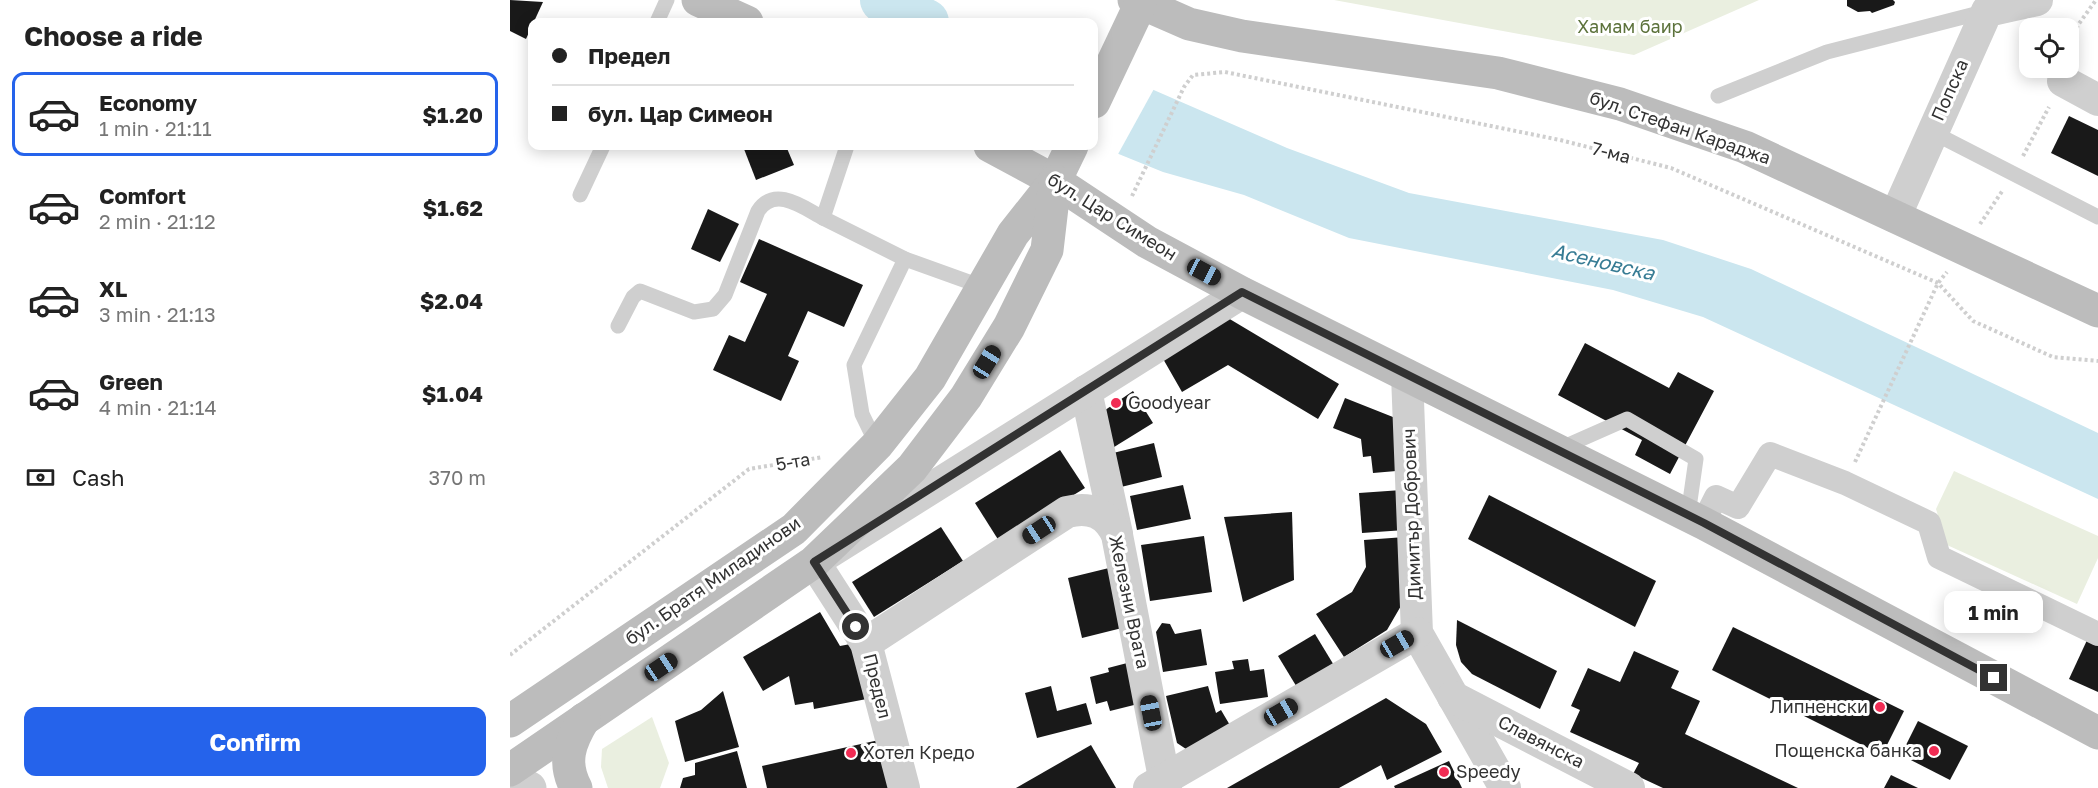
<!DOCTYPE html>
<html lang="en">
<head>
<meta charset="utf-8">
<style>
	body { margin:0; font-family:"Golos Text",sans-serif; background:#f2f2f2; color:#222; height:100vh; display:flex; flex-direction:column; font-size:22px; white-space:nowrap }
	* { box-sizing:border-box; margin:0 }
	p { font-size:20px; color:#767676 }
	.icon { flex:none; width:33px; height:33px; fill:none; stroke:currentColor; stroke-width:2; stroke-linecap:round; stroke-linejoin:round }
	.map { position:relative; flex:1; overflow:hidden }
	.drawer { display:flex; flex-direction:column; background:#fff; width:510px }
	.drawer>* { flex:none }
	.guide { position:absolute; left:18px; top:18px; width:570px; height:132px; border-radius:12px; box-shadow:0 3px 15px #0003; display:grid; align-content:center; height:132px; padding:0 24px; background:#fff }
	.controls { position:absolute; left:1509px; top:18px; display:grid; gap:12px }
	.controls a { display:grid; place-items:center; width:60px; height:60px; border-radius:12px; background:#fff; box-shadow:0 3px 15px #0003; font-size:30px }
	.end { position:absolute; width:27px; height:27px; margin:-14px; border:8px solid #323232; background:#fff; box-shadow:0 0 0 3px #fff }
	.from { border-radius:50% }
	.bubble { position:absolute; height:42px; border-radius:12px; background:#fff; box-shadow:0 3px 15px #0003; font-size:20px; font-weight:700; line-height:42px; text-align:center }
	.car { position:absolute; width:18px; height:36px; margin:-18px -9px; border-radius:8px; box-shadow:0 0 4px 2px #0007; background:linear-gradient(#222 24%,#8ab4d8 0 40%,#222 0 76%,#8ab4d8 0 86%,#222 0) }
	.guide b { display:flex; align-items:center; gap:21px; height:57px; font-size:22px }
	.guide b+b { border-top:2px solid #e0e0e0 }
	.guide i { width:15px; height:15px; background:#222 }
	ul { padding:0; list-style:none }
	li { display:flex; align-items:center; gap:18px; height:84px; margin:0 12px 9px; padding:0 12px; border:3px solid transparent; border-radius:12px }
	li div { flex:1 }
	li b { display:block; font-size:22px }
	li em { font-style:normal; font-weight:700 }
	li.current { border-color:#2563eb }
	li>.icon { width:54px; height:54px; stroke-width:1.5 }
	h2 { padding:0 24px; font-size:27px; line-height:72px }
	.pay { display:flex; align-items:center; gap:15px; height:66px; padding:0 24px; font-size:22px }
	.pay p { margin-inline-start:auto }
	.primary-button { display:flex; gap:12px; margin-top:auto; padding:12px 24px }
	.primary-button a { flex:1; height:69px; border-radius:12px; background:#2563eb; color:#fff; font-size:24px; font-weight:700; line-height:69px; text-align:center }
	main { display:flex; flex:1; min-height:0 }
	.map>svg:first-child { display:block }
</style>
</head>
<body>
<main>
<section class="drawer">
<h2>Choose a ride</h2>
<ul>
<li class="current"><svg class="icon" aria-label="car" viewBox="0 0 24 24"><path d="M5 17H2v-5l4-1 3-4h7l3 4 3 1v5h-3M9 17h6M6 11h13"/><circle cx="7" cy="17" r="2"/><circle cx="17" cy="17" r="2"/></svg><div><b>Economy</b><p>1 min · 21:11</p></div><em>$1.20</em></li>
<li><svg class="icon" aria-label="car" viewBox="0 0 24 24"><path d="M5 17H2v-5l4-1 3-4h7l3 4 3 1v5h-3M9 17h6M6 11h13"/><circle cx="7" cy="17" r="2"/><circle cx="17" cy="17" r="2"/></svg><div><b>Comfort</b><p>2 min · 21:12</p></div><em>$1.62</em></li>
<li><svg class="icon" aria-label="car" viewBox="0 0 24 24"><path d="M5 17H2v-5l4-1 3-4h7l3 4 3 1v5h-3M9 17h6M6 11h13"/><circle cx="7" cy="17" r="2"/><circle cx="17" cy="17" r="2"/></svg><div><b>XL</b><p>3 min · 21:13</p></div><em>$2.04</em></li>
<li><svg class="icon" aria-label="car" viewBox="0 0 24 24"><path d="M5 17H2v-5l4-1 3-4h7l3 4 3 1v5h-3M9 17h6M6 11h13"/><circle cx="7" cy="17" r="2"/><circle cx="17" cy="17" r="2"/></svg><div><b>Green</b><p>4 min · 21:14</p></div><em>$1.04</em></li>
</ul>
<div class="pay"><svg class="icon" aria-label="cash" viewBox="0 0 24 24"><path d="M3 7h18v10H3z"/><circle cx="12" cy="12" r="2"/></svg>Cash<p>370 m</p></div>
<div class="primary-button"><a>Confirm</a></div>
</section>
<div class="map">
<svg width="1588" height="788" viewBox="0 0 1588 788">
	<rect width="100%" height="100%" fill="#fff"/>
	<g fill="#eaefe0">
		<path d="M824 0H1249L1124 55Z"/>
		<path d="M1444 471 1588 536V558L1567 604 1437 545 1426 509Z"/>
		<path d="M142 717 159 763 150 788H98L91 767 92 749Z"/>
	</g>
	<path fill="#cbe6ef" d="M584 64 777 148 899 193 1153 240 1241 269 1588 433V499L1193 317 1103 290 839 238 734 195 653 172 584 144Z"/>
	<path fill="#fff" d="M584 61 645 87 607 156 584 144Z"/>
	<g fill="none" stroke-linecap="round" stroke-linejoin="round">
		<path stroke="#cbe6ef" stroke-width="46" d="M373 0 416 22"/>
	</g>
	<g fill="#191919">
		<path d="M0 0 33 2 16 39 0 31Z"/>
		<path d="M1337 0H1383L1385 2 1384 5 1362 13 1360 11 1348 12 1337 6Z"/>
		<path d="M1559 116 1588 130V176L1541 153Z"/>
		<path d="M244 146H276L284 165 246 180 234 149Z"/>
		<path d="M198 209 229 224 210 262 181 249Z"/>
		<path d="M249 239 353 285 334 327 298 311 278 356 289 361 271 401 203 370 219 335 235 342 257 294 230 282Z"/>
		<path d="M718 318 829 384 808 419 718 365 672 392 652 357Z"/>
		<path d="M1075 343 1159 388 1168 372 1204 391 1160 474 1125 455 1132 440 1048 395Z"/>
		<path d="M623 391 643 423 596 452 585 417Z"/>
		<path d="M835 398 893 421 898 470 863 473 861 456 853 457 851 439 823 428Z"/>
		<path d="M644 443 652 477 611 487 603 453Z"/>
		<path d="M550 450 575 488 489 541 465 503Z"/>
		<path d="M673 485 681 519 627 530 620 496Z"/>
		<path d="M892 490 895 530 852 533 849 493Z"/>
		<path d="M979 495 1146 581 1125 627 958 539Z"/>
		<path d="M782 512 784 580 733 602 714 517Z"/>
		<path d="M431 527 453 561 364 617 342 582Z"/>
		<path d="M694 536 702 592 640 601 631 545Z"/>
		<path d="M895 537 899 592 877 630 834 657 806 614 842 592 856 567 854 540Z"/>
		<path d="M599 568 612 628 572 638 558 578Z"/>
		<path d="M310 612 330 646 351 642 362 698 304 709 303 702 285 705 279 676 253 691 233 657Z"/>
		<path d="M947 620 1047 671 1030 709 962 674 951 662 946 645Z"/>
		<path d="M652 623 660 624 665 634 691 629 697 665 653 672 646 632Z"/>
		<path d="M1223 627 1394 711 1372 755 1202 670Z"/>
		<path d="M805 634 825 667 788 689 768 656Z"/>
		<path d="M1578 638 1588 643V692L1559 679Z"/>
		<path d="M1124 651 1169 671 1161 688 1190 701 1175 734 1288 788H1153L1123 774 1129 763 1060 732 1070 710 1061 706 1078 668 1110 682Z"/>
		<path d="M738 659 740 671 754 669 758 697 710 704 705 672 724 669 722 661Z"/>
		<path d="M621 662 632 703 600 711 597 701 586 704 580 677 599 672 598 668Z"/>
		<path d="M541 686 547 711 576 703 582 724 527 738 515 693Z"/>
		<path d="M698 686 706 713 711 710 721 727 679 751 667 743 656 696Z"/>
		<path d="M213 691 229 747 175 762 165 721 191 710Z"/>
		<path d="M876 698 916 724 932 752 877 780 871 765 829 788H717Z"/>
		<path d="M1408 721 1458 746 1440 780 1391 755Z"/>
		<path d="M369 740 380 788H257L252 766Z"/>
		<path d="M581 745 606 788H506Z"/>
		<path d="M227 751 237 788H170L173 778 185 775V763Z"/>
		<path d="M939 761 952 788H885L884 786Z"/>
		<path d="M1381 775 1408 788H1374Z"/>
	</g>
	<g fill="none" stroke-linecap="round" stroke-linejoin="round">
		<g stroke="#cfcfcf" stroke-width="4" stroke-dasharray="3 3" stroke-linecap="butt">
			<path d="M1558 51 1568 25 1586 0"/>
			<path d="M1513 156 1539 107"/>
			<path d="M622 196 674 87 683 75 715 72 1050 140 1161 168 1428 283 1463 321 1543 357 1588 361"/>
			<path d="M1470 224 1493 190"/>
			<path d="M1345 462 1428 283 1437 272"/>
			<path d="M0 655 239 469 313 457"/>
		</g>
		<g stroke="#cfcfcf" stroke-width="15">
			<path d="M147 22 157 0"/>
			<path d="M1208 96 1317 52 1477 11"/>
			<path d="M1422 132 1588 217"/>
			<path d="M337 146 313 218 395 259 473 287"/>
			<path d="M70 195 93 146"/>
			<path d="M108 326 123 297 130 291 184 312 203 309 215 295 248 211C265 185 294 208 313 218"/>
			<path d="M367 445 352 414 344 365 395 259"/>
			<path d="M1049 449 1117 419 1186 459 1178 515"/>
		</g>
		<path stroke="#cfcfcf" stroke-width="24" d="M1193 523 1206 497 1228 507 1260 454 1335 483 1419 523 1429 557 1588 634"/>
		<g stroke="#cfcfcf" stroke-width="32">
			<path d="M1553 81 1588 100"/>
			<path d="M1385 217 1477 11 1527 0"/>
			<path d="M897 375 907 633 995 788"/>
			<path d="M576 391 607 534"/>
			<path d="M356 643 557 512C580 506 597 513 607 535L656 788"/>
			<path d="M943 697 1119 788"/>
			<path d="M394 788 356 643 304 562 732 293"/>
			<path d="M639 788 907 633"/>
		</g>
		<path stroke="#cfcfcf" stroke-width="33" d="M0 777 20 788"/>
		<g stroke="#bcbcbc" stroke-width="33">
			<path d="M188 0 237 22"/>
			<path d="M624 0 679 24 732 36 988 73 1110 104 1235 147 1588 311"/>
			<path d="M584 102 630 5"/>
			<path d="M480 146 545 181 637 242 732 293 1193 523 1588 733"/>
			<path d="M0 721 284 529 367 445 420 378 503 234 545 181 562 146"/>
			<path d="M0 770 304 562 402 468 456 397 499 327 537 250 545 181"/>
			<path d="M66 788C52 762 60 742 74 719"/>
		</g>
	</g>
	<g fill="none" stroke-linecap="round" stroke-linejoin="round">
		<path stroke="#323232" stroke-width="8" d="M346 627 304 562 732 292 1194 523 1484 678"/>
	</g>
	<g fill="#f12c54" stroke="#fff" stroke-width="2">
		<circle cx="606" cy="403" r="6"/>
		<circle cx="1370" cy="707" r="6"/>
		<circle cx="1424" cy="751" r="6"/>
		<circle cx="341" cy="753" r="6"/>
		<circle cx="934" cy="772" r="6"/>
	</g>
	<g text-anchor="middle" stroke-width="6" stroke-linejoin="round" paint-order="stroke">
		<g font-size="18" fill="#5c723b" stroke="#fff">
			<text x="1120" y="33">Хамам баир</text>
		</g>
		<g font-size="18" fill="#323232" stroke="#fff">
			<text transform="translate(1440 90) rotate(-66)" y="6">Попска</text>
			<text transform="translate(1170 128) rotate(19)" y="6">бул. Стефан Караджа</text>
			<text transform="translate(1101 153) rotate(14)" y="6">7-ма</text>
			<text transform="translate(602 217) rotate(32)" y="6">бул. Цар Симеон</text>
			<text transform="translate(283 462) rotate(-10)" y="6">5-та</text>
			<text transform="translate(902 514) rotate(-92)" y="6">Димитър Добрович</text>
			<text transform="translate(203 581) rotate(-35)" y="6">бул. Братя Миладинови</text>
			<text transform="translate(619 602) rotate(78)" y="6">Железни Врата</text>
			<text transform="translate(367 686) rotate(76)" y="6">Предел</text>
			<text transform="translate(1031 742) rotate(27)" y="6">Славянска</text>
		</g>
		<g font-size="18" fill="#323232" stroke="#fff" text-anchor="start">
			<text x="618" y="409">Goodyear</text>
			<text x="1358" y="713" text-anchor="end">Липненски</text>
			<text x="1412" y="757" text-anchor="end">Пощенска банка</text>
			<text x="353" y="759">Хотел Кредо</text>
			<text x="946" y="778">Speedy</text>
		</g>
		<g font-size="20" font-style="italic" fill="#377c94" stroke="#fff">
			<text transform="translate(1093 262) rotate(13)" y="7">Асеновска</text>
		</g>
	</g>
</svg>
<div class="controls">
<a><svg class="icon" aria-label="locate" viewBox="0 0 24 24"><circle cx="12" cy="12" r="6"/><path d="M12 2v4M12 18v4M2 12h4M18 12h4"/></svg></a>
</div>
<i class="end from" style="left:346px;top:627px"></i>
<i class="end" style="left:1484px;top:678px"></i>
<div class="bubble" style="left:1434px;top:591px;width:99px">1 min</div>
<i class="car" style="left:694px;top:272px;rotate:118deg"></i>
<i class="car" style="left:477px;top:362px;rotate:32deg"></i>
<i class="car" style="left:529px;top:530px;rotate:237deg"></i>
<i class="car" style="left:887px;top:644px;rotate:60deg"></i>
<i class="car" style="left:151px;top:667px;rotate:56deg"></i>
<i class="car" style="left:771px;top:712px;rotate:60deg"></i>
<i class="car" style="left:641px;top:713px;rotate:349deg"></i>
<div class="guide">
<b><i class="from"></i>Предел</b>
<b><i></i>бул. Цар Симеон</b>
</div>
</div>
</main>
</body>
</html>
